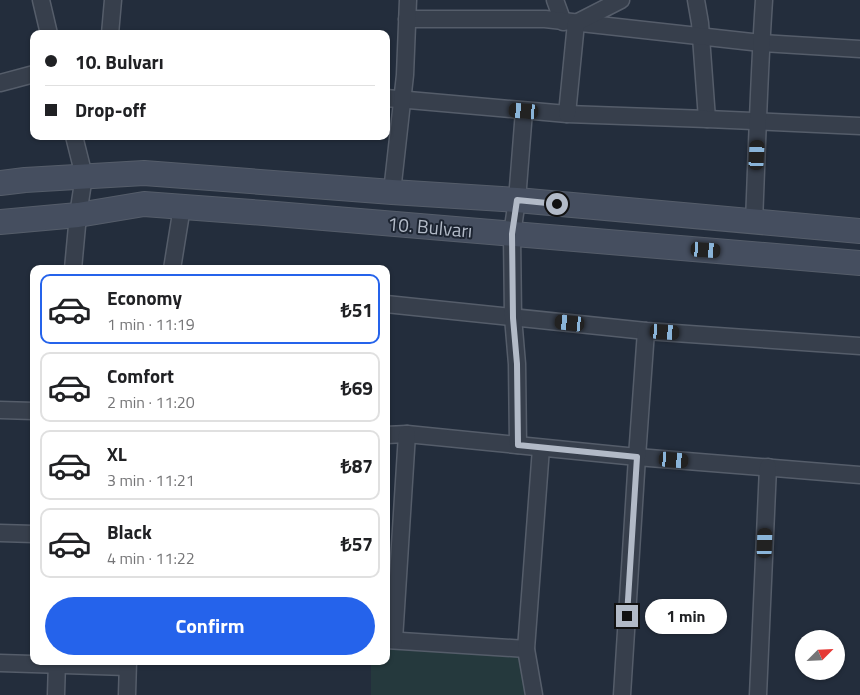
<!DOCTYPE html>
<html lang="en">
<head>
<meta charset="utf-8">
<style>
	body { margin:0; font-family:"Titillium Web",sans-serif; background:#f6f6f6; color:#202124; height:100vh; display:flex; flex-direction:column; font-size:19px; white-space:nowrap }
	* { box-sizing:border-box; margin:0 }
	p { font-size:16px; color:#757577 }
	.icon { flex:none; width:28px; height:28px; fill:none; stroke:currentColor; stroke-width:2; stroke-linecap:round; stroke-linejoin:round }
	.map { position:relative; flex:1; overflow:hidden }
	.side { position:absolute; left:30px; top:265px; width:360px; height:400px; display:flex; flex-direction:column; background:#fff; border-radius:10px; box-shadow:0 1px 4px #0004 }
	.side>* { flex:none }
	.banner { position:absolute; left:30px; top:30px; width:360px; height:110px; border-radius:10px; box-shadow:0 1px 4px #0004; display:grid; align-content:center; height:110px; padding:0 15px; background:#fff }
	.needle { width:32px; rotate:66deg }
	.controls { position:absolute; left:795px; top:630px; display:grid; gap:10px }
	.controls a { display:grid; place-items:center; width:50px; height:50px; border-radius:50%; background:#fff; box-shadow:0 1px 4px #0004; font-size:25px }
	.end { position:absolute; width:22px; height:22px; margin:-11px; border:6px solid #b2bac7; background:#111; box-shadow:0 0 0 2px #111 }
	.from { border-radius:50% }
	.bubble { position:absolute; height:35px; border-radius:18px; background:#fff; box-shadow:0 1px 4px #0004; font-size:16px; font-weight:700; line-height:35px; text-align:center }
	.car { position:absolute; width:15px; height:30px; margin:-15px -8px; border-radius:6px; box-shadow:0 0 4px 1px #0007; background:linear-gradient(#222 24%,#8ab4d8 0 40%,#222 0 76%,#8ab4d8 0 86%,#222 0) }
	.banner b { display:flex; align-items:center; gap:18px; height:48px; font-size:19px }
	.banner b+b { border-top:1px solid #e0e0e0 }
	.banner i { width:12px; height:12px; background:#202124 }
	ul { padding:9px 0 0; list-style:none }
	li { display:flex; align-items:center; gap:15px; height:70px; margin:0 10px 8px; padding:0 5px; border:2px solid #e0e0e0; border-radius:10px }
	li div { flex:1 }
	li b { display:block; font-size:19px }
	li em { font-style:normal; font-weight:700 }
	li.on { border-color:#2563eb }
	li>.icon { width:45px; height:45px; stroke-width:1.5 }
	.button { display:flex; gap:10px; margin-top:auto; padding:10px 15px }
	.button a { flex:1; height:58px; border-radius:30px; background:#2563eb; color:#fff; font-size:20px; font-weight:700; line-height:58px; text-align:center }
	.map>svg:first-child { display:block }
</style>
</head>
<body>
<div class="map">
<svg width="860" height="695" viewBox="0 0 860 695">
	<rect width="100%" height="100%" fill="#232d3c"/>
	<path fill="#25393d" d="M386 647 519 656 525 695H371V661H386Z"/>
	<g fill="none" stroke-linecap="round" stroke-linejoin="round">
		<defs>
			<g id="minor">
				<path d="M41 0 49 34"/>
				<path d="M555 0 563 22"/>
				<path d="M696 0 700 23 707 119"/>
				<path d="M407 19H545L761 43 860 49"/>
				<path d="M110 34 113 0"/>
				<path d="M0 83 34 74"/>
				<path d="M386 98 567 114 707 119 860 126"/>
				<path d="M567 114 576 23 621 0"/>
				<path d="M392 192 405 75 408 0"/>
				<path d="M754 222C757 148 759 74 764 0"/>
				<path d="M73 269 78 215 84 176 74 136"/>
				<path d="M172 269 182 207"/>
				<path d="M386 304 646 331 860 346"/>
				<path d="M0 410 34 411"/>
				<path d="M386 435 407 434 637 457 860 475"/>
				<path d="M518 445 517 364 513 317 512 234 517 200 524 111"/>
				<path d="M0 533 34 534"/>
				<path d="M386 640 526 649"/>
				<path d="M394 640 407 434"/>
				<path d="M0 663 127 667"/>
				<path d="M56 695 57 661"/>
				<path d="M127 695 128 661"/>
				<path d="M534 695 526 649 541 448"/>
				<path d="M622 695 637 457 646 331"/>
				<path d="M758 695 768 467"/>
			</g>
			<g id="secondary">
				<path d="M0 183 25 180 144 173 392 192 517 200 860 231"/>
				<path d="M0 222 78 215 144 204 264 213 860 263"/>
			</g>
		</defs>
		<use href="#minor" stroke="#555d6a" stroke-width="19"/>
		<use href="#secondary" stroke="#555d6a" stroke-width="26"/>
		<use href="#minor" stroke="#373f4c" stroke-width="16"/>
		<use href="#secondary" stroke="#454e5f" stroke-width="24"/>
	</g>
	<g fill="none" stroke-linecap="round" stroke-linejoin="round">
		<path stroke="#b2bac7" stroke-width="6" d="M557 204 517 200 512 234 513 318 517 364 518 445 637 457 627 616"/>
	</g>
	<g text-anchor="middle" stroke-width="4" stroke-linejoin="round" paint-order="stroke">
		<g font-size="19" fill="#b2bac7" stroke="#1c2431">
			<text transform="translate(430 227) rotate(5)" y="7">10. Bulvarı</text>
		</g>
	</g>
</svg>
<div class="controls">
<a><svg class="needle" viewBox="-14 -14 28 28"><path d="M0-13l5 13h-10z" fill="#e53935"/><path d="M0 13l5-13h-10z" fill="#757577"/></svg></a>
</div>
<i class="end from" style="left:557px;top:204px"></i>
<i class="end" style="left:627px;top:616px"></i>
<div class="bubble" style="left:645px;top:599px;width:82px">1 min</div>
<i class="car" style="left:524px;top:111px;rotate:275deg"></i>
<i class="car" style="left:757px;top:155px;rotate:3deg"></i>
<i class="car" style="left:706px;top:250px;rotate:94deg"></i>
<i class="car" style="left:570px;top:323px;rotate:276deg"></i>
<i class="car" style="left:665px;top:332px;rotate:94deg"></i>
<i class="car" style="left:674px;top:460px;rotate:95deg"></i>
<i class="car" style="left:765px;top:543px;rotate:2deg"></i>
<div class="banner">
<b><i class="from"></i>10. Bulvarı</b>
<b><i></i>Drop-off</b>
</div>
<section class="side">
<ul>
<li class="on"><svg class="icon" aria-label="car" viewBox="0 0 24 24"><path d="M5 17H2v-5l4-1 3-4h7l3 4 3 1v5h-3M9 17h6M6 11h13"/><circle cx="7" cy="17" r="2"/><circle cx="17" cy="17" r="2"/></svg><div><b>Economy</b><p>1 min · 11:19</p></div><em>₺51</em></li>
<li><svg class="icon" aria-label="car" viewBox="0 0 24 24"><path d="M5 17H2v-5l4-1 3-4h7l3 4 3 1v5h-3M9 17h6M6 11h13"/><circle cx="7" cy="17" r="2"/><circle cx="17" cy="17" r="2"/></svg><div><b>Comfort</b><p>2 min · 11:20</p></div><em>₺69</em></li>
<li><svg class="icon" aria-label="car" viewBox="0 0 24 24"><path d="M5 17H2v-5l4-1 3-4h7l3 4 3 1v5h-3M9 17h6M6 11h13"/><circle cx="7" cy="17" r="2"/><circle cx="17" cy="17" r="2"/></svg><div><b>XL</b><p>3 min · 11:21</p></div><em>₺87</em></li>
<li><svg class="icon" aria-label="car" viewBox="0 0 24 24"><path d="M5 17H2v-5l4-1 3-4h7l3 4 3 1v5h-3M9 17h6M6 11h13"/><circle cx="7" cy="17" r="2"/><circle cx="17" cy="17" r="2"/></svg><div><b>Black</b><p>4 min · 11:22</p></div><em>₺57</em></li>
</ul>
<div class="button"><a>Confirm</a></div>
</section>
</div>
</body>
</html>
